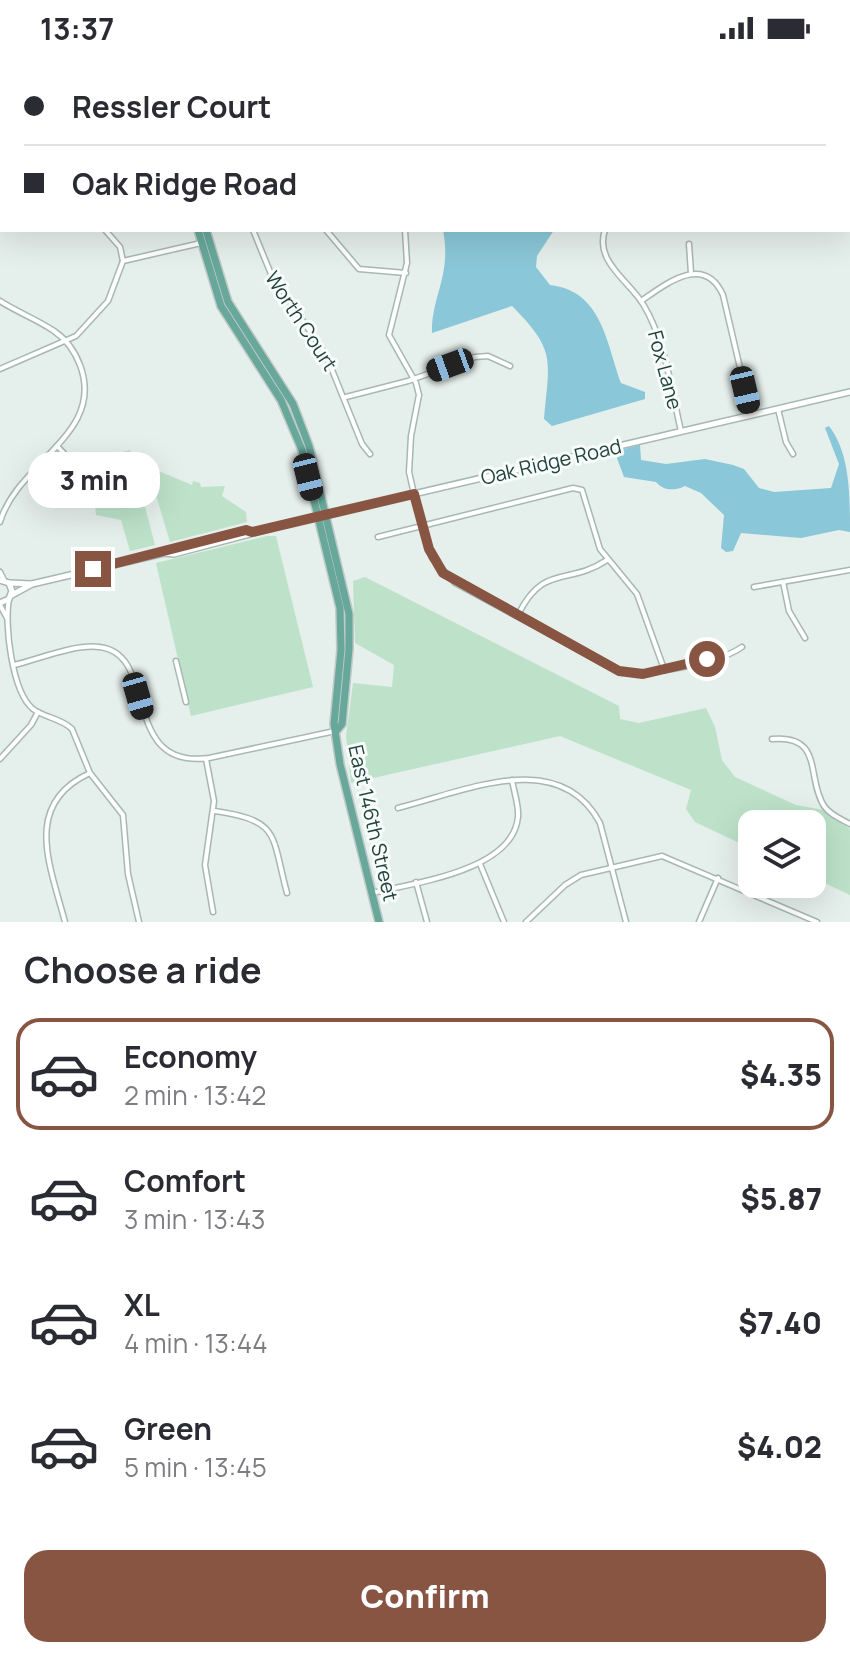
<!DOCTYPE html>
<html lang="en">
<head>
<meta charset="utf-8">
<style>
	body { margin:0; font-family:Manrope,sans-serif; background:#f2f2f3; color:#2b2b33; height:100vh; display:flex; flex-direction:column; font-size:30px; white-space:nowrap }
	* { box-sizing:border-box; margin:0 }
	p { font-size:26px; color:#7c7c81 }
	.icon { flex:none; width:44px; height:44px; fill:none; stroke:currentColor; stroke-width:2; stroke-linecap:round; stroke-linejoin:round }
	.map { position:relative; height:866px; overflow:hidden }
	.details { display:flex; flex-direction:column; background:#fff; flex:1 }
	.details>* { flex:none }
	.top-card { position:absolute; left:0px; top:0px; width:850px; height:176px; box-shadow:0 8px 32px #0002; display:grid; align-content:center; height:176px; padding:0 24px; background:#fff }
	.fabs { position:absolute; left:738px; top:754px; display:grid; gap:16px }
	.fabs a { display:grid; place-items:center; width:88px; height:88px; border-radius:16px; background:#fff; box-shadow:0 8px 32px #0002; font-size:40px }
	.end { position:absolute; width:36px; height:36px; margin:-18px; border:10px solid #895543; background:#fff; box-shadow:0 0 0 4px #fff }
	.from { border-radius:50% }
	.bubble { position:absolute; height:56px; border-radius:24px; background:#fff; box-shadow:0 8px 32px #0002; font-size:26px; font-weight:800; line-height:56px; text-align:center }
	.car { position:absolute; width:24px; height:48px; margin:-24px -12px; border-radius:10px; box-shadow:0 0 6px 2px #0007; background:linear-gradient(#222 24%,#8ab4d8 0 40%,#222 0 76%,#8ab4d8 0 86%,#222 0) }
	.top-card b { display:flex; align-items:center; gap:28px; height:76px; font-size:30px }
	.top-card b+b { border-top:2px solid #e1e1e2 }
	.top-card i { width:20px; height:20px; background:#2b2b33 }
	ul { padding:0; list-style:none }
	li { display:flex; align-items:center; gap:24px; height:112px; margin:0 16px 12px; padding:0 8px; border:4px solid transparent; border-radius:24px }
	li div { flex:1 }
	li b { display:block; font-size:30px }
	li em { font-style:normal; font-weight:800 }
	li.current { border-color:#895543 }
	li>.icon { width:72px; height:72px; stroke-width:1.5 }
	h2 { padding:0 24px; font-size:36px; line-height:96px }
	.action { display:flex; gap:16px; margin-top:auto; padding:16px 24px }
	.action a { flex:1; height:92px; border-radius:24px; background:#895543; color:#fff; font-size:32px; font-weight:800; line-height:92px; text-align:center }
	.status { display:flex; justify-content:space-between; align-items:center; height:56px; padding:0 40px; background:#fff; direction:ltr }
	.status svg { height:22px; fill:currentColor }
	.map>svg:first-child { display:block }
</style>
</head>
<body>
<div class="status"><b>13:37</b><svg viewBox="0 0 49 12"><path d="M0 12V9h3v3zM5 12V6h3v6zM10 12V3h3v9zM15 12V0h3v12zM26 1h20v11H26zM47 4h2v5h-2z"/></svg></div>
<div class="map">
<svg width="850" height="866" viewBox="0 0 850 866">
	<rect width="100%" height="100%" fill="#e5efeb"/>
	<g fill="#bde2c9">
		<path d="M130 394 155 489 130 495 121 464 96 459 92 417 105 405V400Z"/>
		<path d="M156 414 192 429 193 425 200 427 201 431 225 430 222 440 246 456 247 466 170 486 150 419Z"/>
		<path d="M267 480H276L313 631 191 660 156 507Z"/>
		<path d="M365 521 619 650 620 663 639 667 706 652 715 671 722 704 735 721 796 749 824 754 850 773V839L812 821V768H752V793L695 766 686 753 691 734 560 680 351 727 346 680 353 627 392 631 394 609 355 587 353 525Z"/>
	</g>
	<g fill="#8ac7d8">
		<path d="M443 174H554L537 200 536 211 550 229C602 235 606 286 621 327L645 336V343L552 370 544 363C549 304 557 295 512 250L432 277C431 240 452 220 443 174Z"/>
		<path d="M829 370C850 397 850 439 850 476L839 474 801 482 741 477 733 495 726 496 721 492 724 459 701 437 685 430C675 435 663 435 656 426L624 421 617 402 620 394 640 389 641 404 666 408 705 403 733 409 744 413 759 432 774 436 831 432 839 408 825 372Z"/>
	</g>
	<g fill="none" stroke-linecap="round" stroke-linejoin="round">
		<defs>
			<g id="minor">
				<path d="M340 0 344 2"/>
				<path d="M803 0 812 2"/>
				<path d="M95 2 103 0"/>
				<path d="M445 2 446 0"/>
				<path d="M708 2V0"/>
				<path d="M842 2 847 0"/>
				<path d="M0 24 2 23"/>
				<path d="M848 77 850 76"/>
				<path d="M848 162 850 164"/>
				<path d="M105 174 120 191 123 205"/>
				<path d="M253 174 271 218 326 299 362 388 370 398"/>
				<path d="M326 174 359 213 406 217"/>
				<path d="M405 174 407 207 389 279 416 327 419 339 411 380 409 416 414 438 432 502 455 527 619 615C646 621 719 607 742 591"/>
				<path d="M605 174C594 205 629 225 643 248 666 286 671 333 681 375"/>
				<path d="M689 188 691 217"/>
				<path d="M0 245C17 256 38 264 54 275 66 283 75 296 80 309 106 378 18 405 0 466"/>
				<path d="M641 245C666 228 704 197 723 239L751 359"/>
				<path d="M0 313 76 280 108 245 123 205 201 187"/>
				<path d="M346 341 408 325 475 301 488 300 510 310"/>
				<path d="M778 353 786 386 793 398"/>
				<path d="M57 390 91 426"/>
				<path d="M378 481 573 432 582 434 600 493 637 538 664 613"/>
				<path d="M0 516 4 524"/>
				<path d="M783 526 789 555 805 582"/>
				<path d="M754 531 850 514"/>
				<path d="M9 543C4 568 12 636 33 653 45 662 61 662 72 673L90 717 123 759 128 818 139 866"/>
				<path d="M0 549 7 562"/>
				<path d="M518 559C543 507 568 530 607 504"/>
				<path d="M176 605 186 646"/>
				<path d="M14 609C39 603 74 588 99 591 160 597 119 714 209 702L335 675"/>
				<path d="M772 683C824 678 806 722 824 750 830 759 841 763 850 768"/>
				<path d="M0 703 31 669 38 656"/>
				<path d="M206 703 214 745 205 809 213 856"/>
				<path d="M398 752C463 736 559 690 600 767L626 866"/>
				<path d="M215 755C281 765 271 778 287 837"/>
				<path d="M480 808 504 866"/>
				<path d="M416 826 427 866"/>
				<path d="M372 837C413 827 513 815 518 761 519 749 514 736 512 724"/>
				<path d="M65 866C50 809 22 748 90 717"/>
				<path d="M526 866 565 829 581 819 662 800 817 866"/>
				<path d="M699 866 718 822"/>
			</g>
			<g id="tertiary">
				<path d="M165 496 246 474 252 476"/>
				<path d="M0 524 9 527 12 535 9 543 0 547"/>
				<path d="M9 527 32 528 164 497 174 498 311 462 850 336"/>
				<path d="M12 539 32 528"/>
			</g>
			<g id="primary">
				<path d="M154 0V2"/>
				<path d="M162 0 163 2"/>
				<path d="M198 174 221 250 281 344 302 394 340 552 341 594 334 668 340 708 379 866"/>
				<path d="M206 174 228 246 293 348 309 390 349 558V593L342 668 337 674"/>
			</g>
		</defs>
		<use href="#minor" stroke="#a7b8b3" stroke-width="7"/>
		<use href="#tertiary" stroke="#a7b8b3" stroke-width="8"/>
		<use href="#primary" stroke="#c1cac8" stroke-width="10"/>
		<use href="#minor" stroke="#fff" stroke-width="4"/>
		<use href="#tertiary" stroke="#fff" stroke-width="5"/>
		<use href="#primary" stroke="#67a89b" stroke-width="7"/>
	</g>
	<g fill="none" stroke-linecap="round" stroke-linejoin="round">
		<path stroke="#895543" stroke-width="10" d="M93 513 246 474 252 476 414 438 429 493 443 517 619 615 643 618 707 603"/>
	</g>
	<g text-anchor="middle" stroke-width="6" stroke-linejoin="round" paint-order="stroke">
		<g font-size="20" fill="#22433c" stroke="#f7fbf9">
			<text transform="translate(301 265) rotate(57)" y="7">Worth Court</text>
			<text transform="translate(665 314) rotate(75)" y="7">Fox Lane</text>
			<text transform="translate(551 406) rotate(-13)" y="7">Oak Ridge Road</text>
			<text transform="translate(373 767) rotate(77)" y="7">East 146th Street</text>
		</g>
	</g>
</svg>
<div class="fabs">
<a><svg class="icon" aria-label="layers" viewBox="0 0 24 24"><path d="M12 4l9 5-9 5-9-5zM3 14l9 5 9-5"/></svg></a>
</div>
<i class="end from" style="left:707px;top:603px"></i>
<i class="end" style="left:93px;top:513px"></i>
<div class="bubble" style="left:28px;top:396px;width:132px">3 min</div>
<i class="car" style="left:450px;top:309px;rotate:250deg"></i>
<i class="car" style="left:745px;top:334px;rotate:167deg"></i>
<i class="car" style="left:308px;top:421px;rotate:166deg"></i>
<i class="car" style="left:138px;top:640px;rotate:164deg"></i>
<div class="top-card">
<b><i class="from"></i>Ressler Court</b>
<b><i></i>Oak Ridge Road</b>
</div>
</div>
<section class="details">
<h2>Choose a ride</h2>
<ul>
<li class="current"><svg class="icon" aria-label="car" viewBox="0 0 24 24"><path d="M5 17H2v-5l4-1 3-4h7l3 4 3 1v5h-3M9 17h6M6 11h13"/><circle cx="7" cy="17" r="2"/><circle cx="17" cy="17" r="2"/></svg><div><b>Economy</b><p>2 min · 13:42</p></div><em>$4.35</em></li>
<li><svg class="icon" aria-label="car" viewBox="0 0 24 24"><path d="M5 17H2v-5l4-1 3-4h7l3 4 3 1v5h-3M9 17h6M6 11h13"/><circle cx="7" cy="17" r="2"/><circle cx="17" cy="17" r="2"/></svg><div><b>Comfort</b><p>3 min · 13:43</p></div><em>$5.87</em></li>
<li><svg class="icon" aria-label="car" viewBox="0 0 24 24"><path d="M5 17H2v-5l4-1 3-4h7l3 4 3 1v5h-3M9 17h6M6 11h13"/><circle cx="7" cy="17" r="2"/><circle cx="17" cy="17" r="2"/></svg><div><b>XL</b><p>4 min · 13:44</p></div><em>$7.40</em></li>
<li><svg class="icon" aria-label="car" viewBox="0 0 24 24"><path d="M5 17H2v-5l4-1 3-4h7l3 4 3 1v5h-3M9 17h6M6 11h13"/><circle cx="7" cy="17" r="2"/><circle cx="17" cy="17" r="2"/></svg><div><b>Green</b><p>5 min · 13:45</p></div><em>$4.02</em></li>
</ul>
<div class="action"><a>Confirm</a></div>
</section>
</body>
</html>
